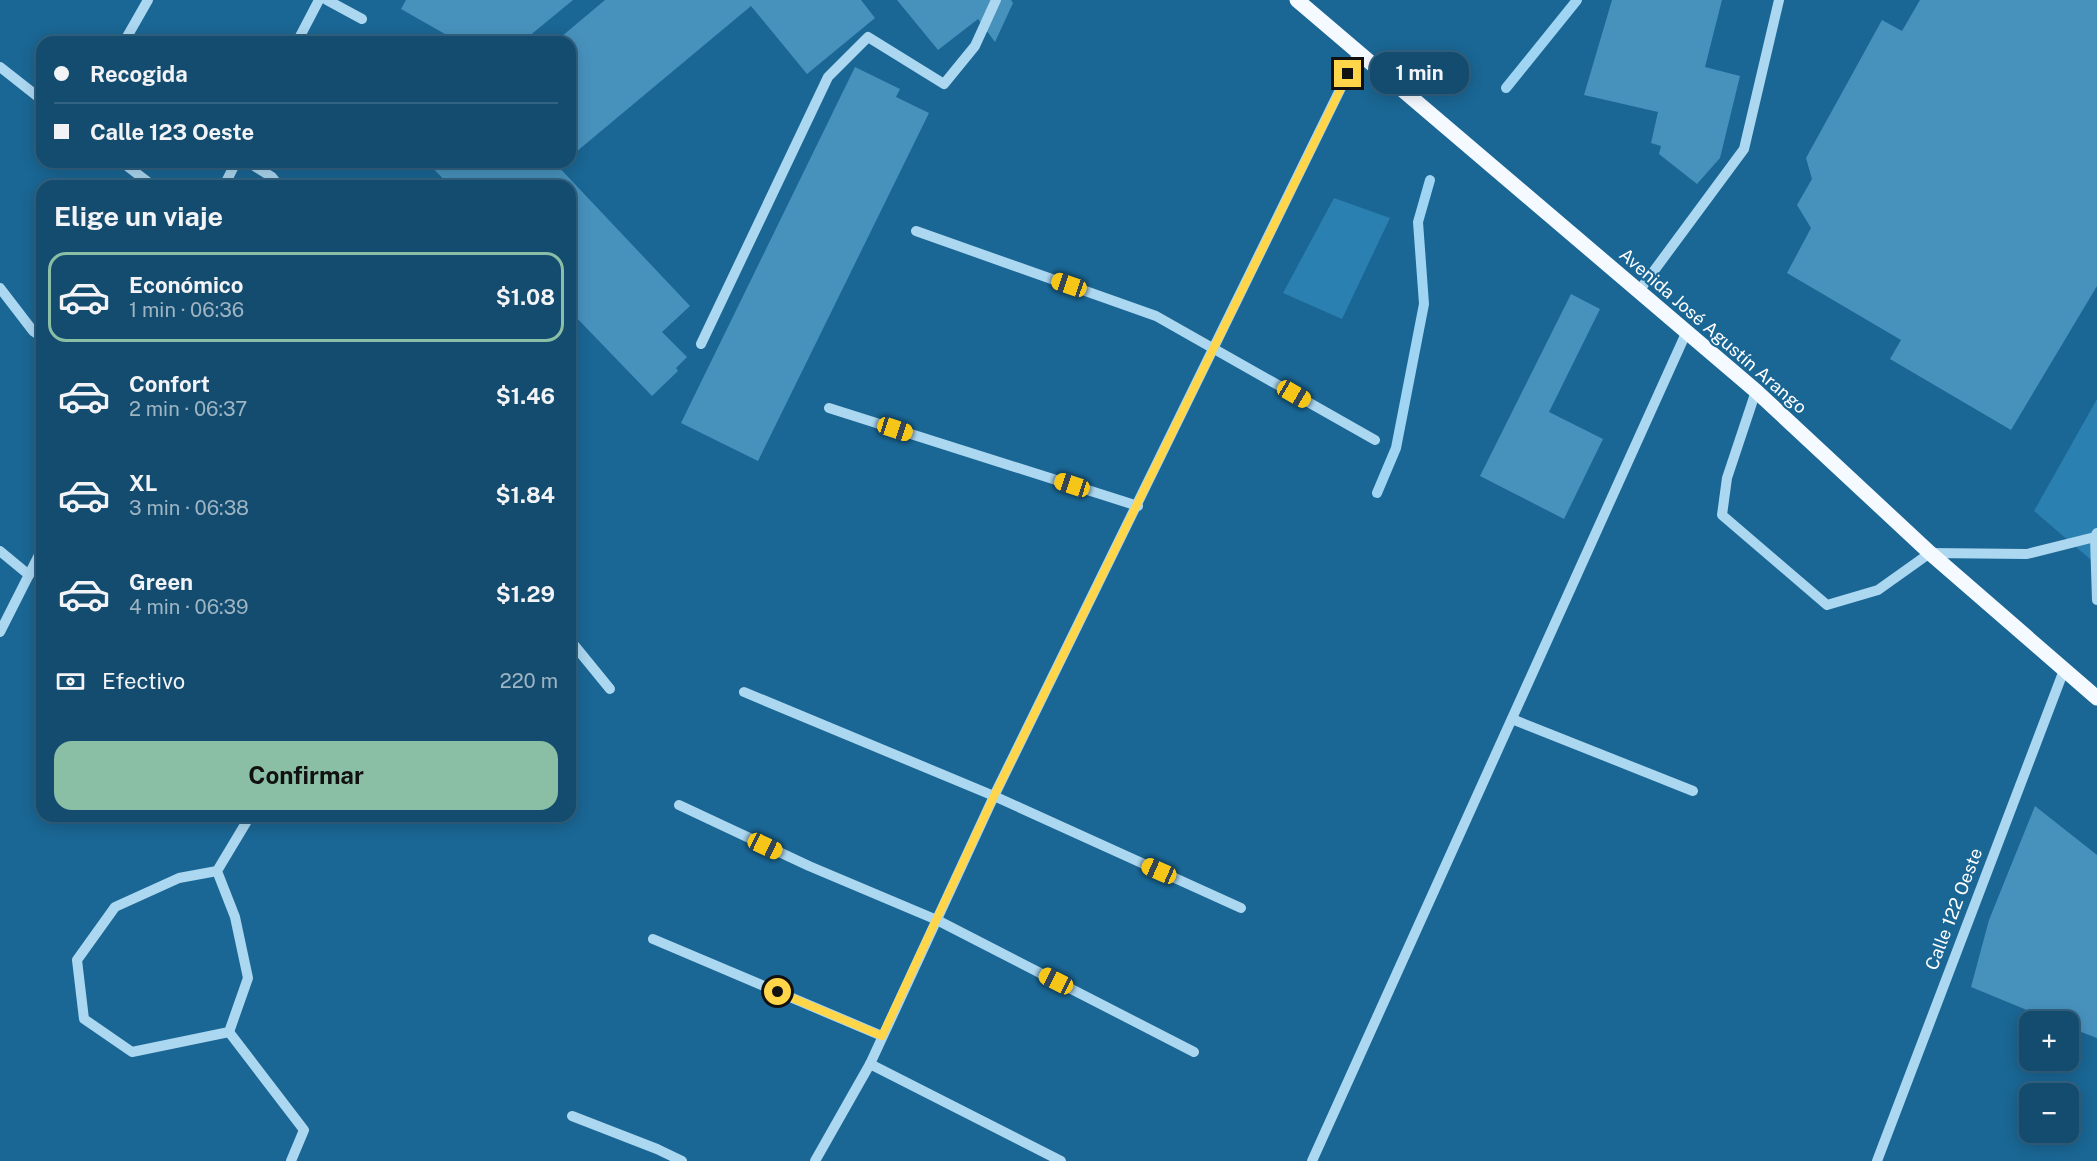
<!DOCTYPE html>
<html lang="es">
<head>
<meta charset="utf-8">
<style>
	body { margin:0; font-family:"Public Sans",sans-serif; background:#1d5374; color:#f1f3f6; height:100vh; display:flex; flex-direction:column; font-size:22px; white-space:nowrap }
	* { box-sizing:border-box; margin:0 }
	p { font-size:20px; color:#9db4c3 }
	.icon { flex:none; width:33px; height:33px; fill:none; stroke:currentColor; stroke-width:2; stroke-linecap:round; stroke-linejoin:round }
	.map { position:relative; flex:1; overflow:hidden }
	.side { position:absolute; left:36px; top:180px; width:540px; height:642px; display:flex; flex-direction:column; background:#144c6f; border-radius:18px; box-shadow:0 3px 15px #0003,0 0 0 2px #336382 }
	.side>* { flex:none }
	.guide { position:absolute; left:36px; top:36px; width:540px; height:132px; border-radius:18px; box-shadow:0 3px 15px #0003,0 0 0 2px #336382; display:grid; align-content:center; height:132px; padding:0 18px; background:#144c6f }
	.buttons { position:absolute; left:2019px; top:1011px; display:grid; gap:12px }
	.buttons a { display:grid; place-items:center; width:60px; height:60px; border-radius:12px; background:#144c6f; box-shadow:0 3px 15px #0003,0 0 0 2px #336382; font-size:30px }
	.end { position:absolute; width:27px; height:27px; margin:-14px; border:8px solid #ffd54a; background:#111; box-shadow:0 0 0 3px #111 }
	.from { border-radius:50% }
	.bubble { position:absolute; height:42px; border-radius:18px; background:#144c6f; box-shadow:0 3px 15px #0003,0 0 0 2px #336382; font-size:20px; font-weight:700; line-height:42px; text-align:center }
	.car { position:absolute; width:18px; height:36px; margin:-18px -9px; border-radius:8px; box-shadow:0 0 4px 2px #0007; background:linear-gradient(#f5c518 24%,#345 0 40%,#f5c518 0 76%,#345 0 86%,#f5c518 0) }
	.guide b { display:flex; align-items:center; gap:21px; height:57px; font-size:22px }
	.guide b+b { border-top:2px solid #336382 }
	.guide i { width:15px; height:15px; background:#f1f3f6 }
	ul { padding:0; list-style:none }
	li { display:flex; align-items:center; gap:18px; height:90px; margin:0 12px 9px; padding:0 6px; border:3px solid transparent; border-radius:18px }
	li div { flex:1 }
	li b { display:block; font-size:22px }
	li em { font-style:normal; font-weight:700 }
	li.on { border-color:#8abfa5 }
	li>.icon { width:54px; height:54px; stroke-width:1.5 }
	h2 { padding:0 18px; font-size:27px; line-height:72px }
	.pay { display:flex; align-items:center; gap:15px; height:66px; padding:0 18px; font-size:22px }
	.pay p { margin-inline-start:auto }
	.button { display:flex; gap:12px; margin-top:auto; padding:12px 18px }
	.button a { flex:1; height:69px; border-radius:18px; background:#8abfa5; color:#111; font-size:24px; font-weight:700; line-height:69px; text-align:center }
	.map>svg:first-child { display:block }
</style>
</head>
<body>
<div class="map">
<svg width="2097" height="1161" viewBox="0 0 2097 1161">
	<rect width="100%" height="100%" fill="#1a6694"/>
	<g fill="#2a80b0">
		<path d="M1334 198 1390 218 1342 319 1283 293Z"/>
		<path d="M2097 399V565L2034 511Z"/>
	</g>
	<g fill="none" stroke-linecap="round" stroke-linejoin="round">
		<g stroke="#9fd5f2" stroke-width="10">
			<path d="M1506 88 1577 0"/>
			<path d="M1377 493 1396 448 1424 304 1418 222 1430 180"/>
		</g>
	</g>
	<g fill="#4792bd">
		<path d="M406 0H573L522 42H459L401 9Z"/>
		<path d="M605 0H861L875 18 807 74 751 6 576 152 570 145V42H555Z"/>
		<path d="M897 0H1011L1013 3 995 42 978 19 938 50Z"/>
		<path d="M1612 0H1722L1705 67 1740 76 1720 158 1697 184 1659 154 1661 146 1651 143 1658 112 1584 95Z"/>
		<path d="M1920 0H2097V286L2011 430 1890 359 1901 340 1787 273 1811 228 1797 205 1812 179 1806 158 1882 20 1902 31Z"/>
		<path d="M855 67 900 89 896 97 929 113 758 461 681 423Z"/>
		<path d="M427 162H554L690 306 662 332 687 357 676 368 678 371 652 396 570 311V186H450Z"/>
		<path d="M1571 294 1600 309 1549 412 1603 439 1564 519 1480 476Z"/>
		<path d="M2035 806 2097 855V1038L2068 1027V1022H2056L1971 987 1989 920Z"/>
	</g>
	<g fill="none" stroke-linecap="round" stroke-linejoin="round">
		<g stroke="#acd7f0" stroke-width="10">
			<path d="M327 0 362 19"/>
			<path d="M124 42 148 0"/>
			<path d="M297 42 319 0"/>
			<path d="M0 67 42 100"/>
			<path d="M122 162 153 186"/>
			<path d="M248 162 272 177 279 186"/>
			<path d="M224 186 236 162"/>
			<path d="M916 231 1156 316 1375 440"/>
			<path d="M0 288 33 331 42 337"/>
			<path d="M1639 291 1744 149 1779 0"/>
			<path d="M701 344 828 77 868 37 944 84 975 46 996 0"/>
			<path d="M1756 391 1727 478 1722 515 1827 605 1878 590 1930 553 2027 554 2095 537"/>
			<path d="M829 408 1138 506"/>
			<path d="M2097 533 2095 537 2097 600"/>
			<path d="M0 551 29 575"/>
			<path d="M0 632 42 549"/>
			<path d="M570 640 610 689"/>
			<path d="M744 692 994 796 1241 908"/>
			<path d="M1512 719 1693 791"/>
			<path d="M679 805 809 866 937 920 1194 1052"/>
			<path d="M217 871 235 917 248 978 229 1032 132 1052 84 1019 77 960 115 907 179 878 217 871 250 816"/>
			<path d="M653 939 882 1036"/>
			<path d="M229 1032 304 1130 291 1161"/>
			<path d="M870 1064 1061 1161"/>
			<path d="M572 1116 657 1149 682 1161"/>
			<path d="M815 1161 870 1064 994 796 1358 53"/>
			<path d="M1312 1161 1687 331"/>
			<path d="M1877 1161 2064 670"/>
		</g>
		<path stroke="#f4faff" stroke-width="15" d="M1297 0 1756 391 1930 553 2097 698"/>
	</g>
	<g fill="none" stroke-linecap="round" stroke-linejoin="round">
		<path stroke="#ffd54a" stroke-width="8" d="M778 992 882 1036 994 796 1348 74"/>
	</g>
	<g text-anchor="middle" stroke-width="4.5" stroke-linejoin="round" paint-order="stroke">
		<g font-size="18" fill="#fff" stroke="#1a6694">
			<text transform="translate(1713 331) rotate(41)" y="6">Avenida José Agustín Arango</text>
			<text transform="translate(1954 909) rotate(-69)" y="6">Calle 122 Oeste</text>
		</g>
	</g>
</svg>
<div class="buttons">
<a>+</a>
<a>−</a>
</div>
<i class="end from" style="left:778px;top:992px"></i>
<i class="end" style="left:1348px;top:74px"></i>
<div class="bubble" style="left:1370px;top:52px;width:99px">1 min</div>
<i class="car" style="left:1069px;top:285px;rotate:289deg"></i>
<i class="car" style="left:1294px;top:394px;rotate:120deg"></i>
<i class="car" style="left:895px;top:429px;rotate:108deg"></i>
<i class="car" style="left:1072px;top:485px;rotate:288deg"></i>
<i class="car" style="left:765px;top:846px;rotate:115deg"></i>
<i class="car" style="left:1159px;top:871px;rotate:294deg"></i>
<i class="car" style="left:1056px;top:981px;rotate:297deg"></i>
<div class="guide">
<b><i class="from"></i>Recogida</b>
<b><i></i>Calle 123 Oeste</b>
</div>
<section class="side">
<h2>Elige un viaje</h2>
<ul>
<li class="on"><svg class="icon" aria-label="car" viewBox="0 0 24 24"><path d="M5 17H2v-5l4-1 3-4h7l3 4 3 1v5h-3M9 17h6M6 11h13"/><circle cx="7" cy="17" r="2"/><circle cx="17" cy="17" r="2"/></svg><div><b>Económico</b><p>1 min · 06:36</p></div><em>$1.08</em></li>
<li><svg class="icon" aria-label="car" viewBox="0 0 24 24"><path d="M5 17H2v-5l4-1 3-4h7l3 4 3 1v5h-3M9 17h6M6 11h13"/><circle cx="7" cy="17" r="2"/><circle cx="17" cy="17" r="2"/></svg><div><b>Confort</b><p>2 min · 06:37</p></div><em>$1.46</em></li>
<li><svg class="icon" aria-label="car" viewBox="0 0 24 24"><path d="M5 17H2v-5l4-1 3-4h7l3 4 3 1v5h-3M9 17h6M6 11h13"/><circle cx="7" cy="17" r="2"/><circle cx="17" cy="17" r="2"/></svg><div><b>XL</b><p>3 min · 06:38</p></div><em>$1.84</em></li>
<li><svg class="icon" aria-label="car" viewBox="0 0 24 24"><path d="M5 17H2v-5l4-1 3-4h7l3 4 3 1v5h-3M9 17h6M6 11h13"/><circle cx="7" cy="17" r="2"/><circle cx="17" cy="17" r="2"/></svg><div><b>Green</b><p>4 min · 06:39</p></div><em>$1.29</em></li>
</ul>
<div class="pay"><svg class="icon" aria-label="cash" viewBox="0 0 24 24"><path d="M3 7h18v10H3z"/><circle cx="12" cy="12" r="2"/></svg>Efectivo<p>220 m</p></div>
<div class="button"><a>Confirmar</a></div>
</section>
</div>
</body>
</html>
